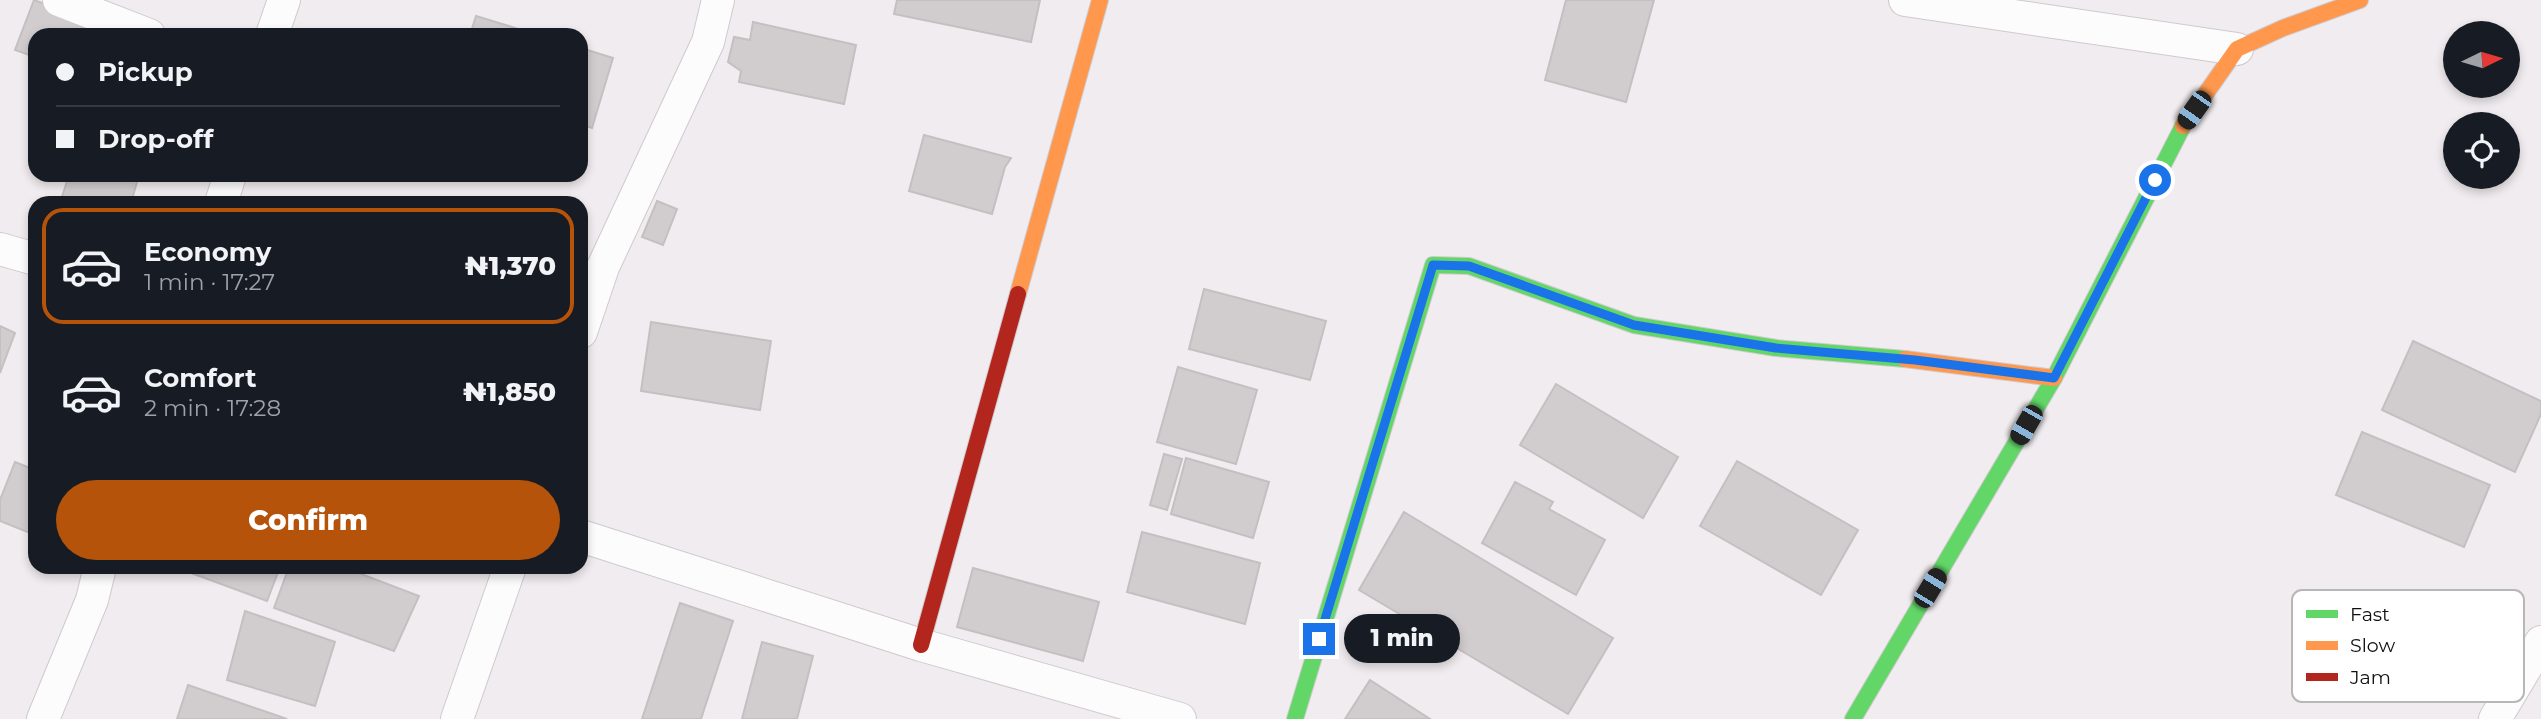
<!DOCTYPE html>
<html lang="en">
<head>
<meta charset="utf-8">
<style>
	body { margin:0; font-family:Montserrat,sans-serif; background:#242831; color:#f1f3f6; height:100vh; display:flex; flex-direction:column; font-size:26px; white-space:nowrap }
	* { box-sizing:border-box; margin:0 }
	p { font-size:23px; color:#9ea1a6 }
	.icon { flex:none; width:38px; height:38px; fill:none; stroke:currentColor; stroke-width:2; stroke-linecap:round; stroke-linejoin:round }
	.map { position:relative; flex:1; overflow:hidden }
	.drawer { position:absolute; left:28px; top:196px; width:560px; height:378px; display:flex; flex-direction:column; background:#171b24; border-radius:21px; box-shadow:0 4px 10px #0003 }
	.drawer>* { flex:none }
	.guide { position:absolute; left:28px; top:28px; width:560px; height:154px; border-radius:21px; box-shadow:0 4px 10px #0003; display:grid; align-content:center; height:154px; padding:0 28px; background:#171b24 }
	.needle { width:46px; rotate:85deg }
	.buttons { position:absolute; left:2443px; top:21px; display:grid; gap:14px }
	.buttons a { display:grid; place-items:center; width:77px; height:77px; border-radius:50%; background:#171b24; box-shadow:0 4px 10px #0003; font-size:35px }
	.end { position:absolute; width:32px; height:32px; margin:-16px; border:9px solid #1a73e8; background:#fff; box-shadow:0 0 0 4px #fff }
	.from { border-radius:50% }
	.bubble { position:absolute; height:49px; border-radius:24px; background:#171b24; box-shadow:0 4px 10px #0003; font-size:23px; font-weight:800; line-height:49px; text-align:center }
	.car { position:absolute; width:21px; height:42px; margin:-21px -10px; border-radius:9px; box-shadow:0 0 5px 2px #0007; background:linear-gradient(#222 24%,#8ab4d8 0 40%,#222 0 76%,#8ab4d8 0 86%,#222 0) }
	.guide b { display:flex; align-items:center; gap:24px; height:66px; font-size:26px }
	.guide b+b { border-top:2px solid #363941 }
	.guide i { width:18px; height:18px; background:#f1f3f6 }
	ul { padding:12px 0 0; list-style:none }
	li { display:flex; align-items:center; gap:21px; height:116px; margin:0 14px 10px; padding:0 14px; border:4px solid transparent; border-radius:21px }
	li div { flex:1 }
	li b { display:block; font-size:26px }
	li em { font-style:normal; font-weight:800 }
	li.current { border-color:#b45309 }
	li>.icon { width:63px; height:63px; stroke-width:1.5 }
	.primary-button { display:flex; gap:14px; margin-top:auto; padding:14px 28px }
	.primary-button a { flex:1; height:80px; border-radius:42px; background:#b45309; color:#fff; font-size:28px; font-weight:800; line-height:80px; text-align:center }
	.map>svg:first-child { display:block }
</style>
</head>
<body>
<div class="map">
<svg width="2541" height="719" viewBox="0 0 2541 719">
	<rect width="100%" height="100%" fill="#f1ecef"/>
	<g fill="#d1cdcf" stroke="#c4c0c2" stroke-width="2">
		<path d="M34 0 106 26 103 35H35V57L15 50Z"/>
		<path d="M897 0H1040L1031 42 894 14Z"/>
		<path d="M1566 0H1654L1626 102 1545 80Z"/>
		<path d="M476 16 538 35H470Z"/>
		<path d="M753 22 856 45 844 104 739 82 741 71 728 62 734 37 750 40Z"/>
		<path d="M581 48 613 58 592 128 581 124Z"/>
		<path d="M924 135 1011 158 1005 167 992 214 909 191Z"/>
		<path d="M69 175H139L131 203H60Z"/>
		<path d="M657 201 677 209 663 245 642 237Z"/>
		<path d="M1204 289 1326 321 1310 380 1189 349Z"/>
		<path d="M651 322 771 341 760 410 641 391Z"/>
		<path d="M0 326 15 333 0 373Z"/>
		<path d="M2413 341 2541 401V414L2515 472 2382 410Z"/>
		<path d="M1178 367 1257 390 1236 464 1157 442Z"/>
		<path d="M1556 384 1678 457 1643 518 1520 445Z"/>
		<path d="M2362 432 2490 485 2464 547 2336 495Z"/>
		<path d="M1164 454 1182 459 1167 510 1150 505Z"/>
		<path d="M1186 458 1269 482 1253 538 1171 514Z"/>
		<path d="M1737 461 1858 530 1821 595 1700 526Z"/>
		<path d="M15 462 35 470V535L0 521V500Z"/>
		<path d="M1515 482 1553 502 1549 509 1605 540 1576 595 1482 543Z"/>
		<path d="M1404 512 1613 638 1568 714 1359 590Z"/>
		<path d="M1142 532 1260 563 1245 624 1127 592Z"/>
		<path d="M175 567H280L267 601Z"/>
		<path d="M289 567H343L419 596 394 651 274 608Z"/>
		<path d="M973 568 1099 602 1083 661 957 627Z"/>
		<path d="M680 603 733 621 701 719H642Z"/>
		<path d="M245 611 335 642 315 706 227 680Z"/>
		<path d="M762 642 813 656 797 719H742Z"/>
		<path d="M1370 680 1430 719H1345Z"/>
		<path d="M188 685 287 719H177Z"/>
	</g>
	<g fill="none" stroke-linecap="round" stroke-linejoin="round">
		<defs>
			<g id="street">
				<path d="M59 0 149 35"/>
				<path d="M1905 0 2237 49"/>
				<path d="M272 35 284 0"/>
				<path d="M221 203 230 175"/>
				<path d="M0 249 35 259"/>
				<path d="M581 332 603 267 708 42 718 0"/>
				<path d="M581 536 921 645 1180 719"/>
				<path d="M43 719 92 600 100 567"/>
				<path d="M457 719 510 567"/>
				<path d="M2495 719 2541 642"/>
			</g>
			<g id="fast">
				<path d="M1295 719 1433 265 1469 266 1634 325 1776 348 1905 359"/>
				<path d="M1853 719 2054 378 2183 126"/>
			</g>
			<g id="slow">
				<path d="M2183 126 2237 49 2283 28 2360 0"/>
				<path d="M1018 294 1100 0"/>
				<path d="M1905 359 2054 378"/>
			</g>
			<path id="jam" d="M921 645 1018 294"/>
		</defs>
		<use href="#street" stroke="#cfcacd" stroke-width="34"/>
		<use href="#fast" stroke="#cfcacd" stroke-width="18"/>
		<use href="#slow" stroke="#cfcacd" stroke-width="18"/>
		<use href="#jam" stroke="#cfcacd" stroke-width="18"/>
		<use href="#street" stroke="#fdfcfd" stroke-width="32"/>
		<use href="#fast" stroke="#63d668" stroke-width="16"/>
		<use href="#slow" stroke="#ff974d" stroke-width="16"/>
		<use href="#jam" stroke="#b3261e" stroke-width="16"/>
	</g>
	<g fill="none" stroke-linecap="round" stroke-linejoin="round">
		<path stroke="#1a73e8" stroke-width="9" d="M1319 639 1433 265 1469 266 1634 325 1776 348 1915 360 2054 378 2155 180"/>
	</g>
	<rect x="2292" y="590" width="232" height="112" rx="10" fill="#fff" stroke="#b8b7b7" stroke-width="2"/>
	<rect x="2306" y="610" width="32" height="8" fill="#63d668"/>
	<rect x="2306" y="641" width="32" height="9" fill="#ff974d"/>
	<rect x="2306" y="673" width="32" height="8" fill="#b3261e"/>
	<g font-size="19" fill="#120f10">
		<text x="2350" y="621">Fast</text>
		<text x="2350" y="652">Slow</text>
		<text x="2350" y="684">Jam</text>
	</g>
</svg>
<div class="buttons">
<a><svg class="needle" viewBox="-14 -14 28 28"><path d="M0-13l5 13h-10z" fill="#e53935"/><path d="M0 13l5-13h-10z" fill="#9ea1a6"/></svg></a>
<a><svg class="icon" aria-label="locate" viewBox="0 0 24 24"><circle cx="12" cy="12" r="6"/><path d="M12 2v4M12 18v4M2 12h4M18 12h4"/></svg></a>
</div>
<i class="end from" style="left:2155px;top:180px"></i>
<i class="end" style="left:1319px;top:639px"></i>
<div class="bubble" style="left:1344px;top:614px;width:116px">1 min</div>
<i class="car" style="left:2194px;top:110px;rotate:215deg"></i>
<i class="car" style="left:2026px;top:425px;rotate:210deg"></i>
<i class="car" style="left:1930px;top:588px;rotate:31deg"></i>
<div class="guide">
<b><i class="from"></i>Pickup</b>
<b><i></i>Drop-off</b>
</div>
<section class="drawer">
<ul>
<li class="current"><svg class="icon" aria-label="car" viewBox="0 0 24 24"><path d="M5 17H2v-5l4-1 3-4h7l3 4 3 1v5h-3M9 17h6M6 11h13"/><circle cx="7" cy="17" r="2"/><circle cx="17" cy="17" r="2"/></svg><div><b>Economy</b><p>1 min · 17:27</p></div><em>₦1,370</em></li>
<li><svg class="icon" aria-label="car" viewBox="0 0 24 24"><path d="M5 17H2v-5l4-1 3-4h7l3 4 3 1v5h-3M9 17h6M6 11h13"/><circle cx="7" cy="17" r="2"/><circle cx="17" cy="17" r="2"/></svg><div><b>Comfort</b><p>2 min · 17:28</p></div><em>₦1,850</em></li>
</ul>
<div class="primary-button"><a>Confirm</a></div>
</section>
</div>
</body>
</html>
